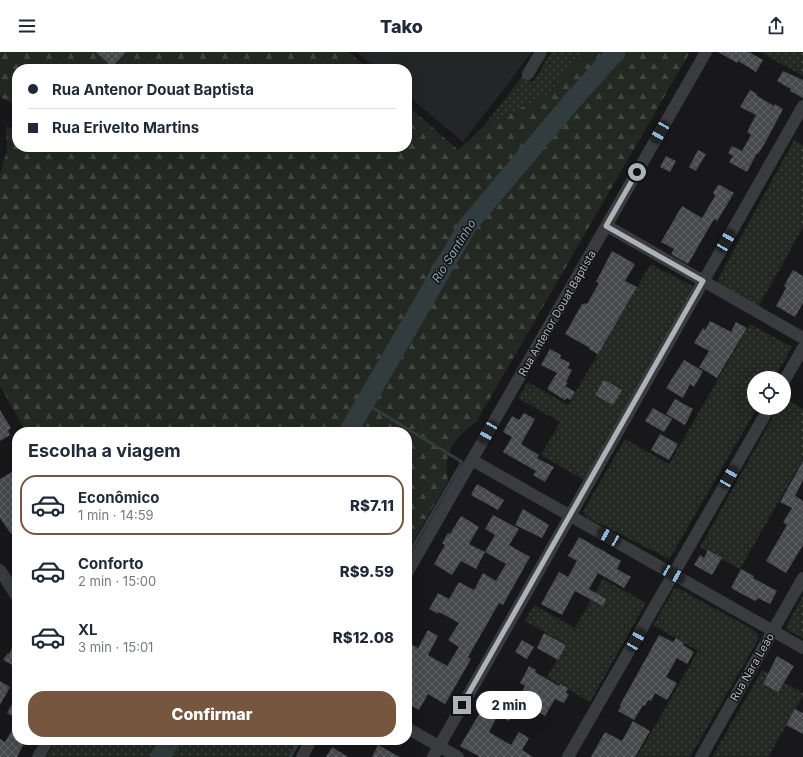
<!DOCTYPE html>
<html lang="pt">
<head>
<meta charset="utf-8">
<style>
	body { margin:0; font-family:Inter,sans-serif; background:#f6f6f7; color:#1f2937; height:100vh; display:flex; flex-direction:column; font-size:15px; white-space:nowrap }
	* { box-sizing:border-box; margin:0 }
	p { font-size:13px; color:#747a83 }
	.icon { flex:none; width:22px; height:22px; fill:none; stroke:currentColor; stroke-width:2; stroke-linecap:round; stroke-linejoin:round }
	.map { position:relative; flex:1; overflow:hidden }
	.side { position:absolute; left:12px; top:375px; width:400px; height:318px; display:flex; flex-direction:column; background:#fff; border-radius:16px; box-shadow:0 4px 16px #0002 }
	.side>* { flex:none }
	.banner { position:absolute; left:12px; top:12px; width:400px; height:88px; border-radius:16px; box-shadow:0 4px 16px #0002; display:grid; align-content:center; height:88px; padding:0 16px; background:#fff }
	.fabs { position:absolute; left:747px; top:319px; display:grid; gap:8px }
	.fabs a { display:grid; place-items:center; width:44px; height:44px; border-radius:50%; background:#fff; box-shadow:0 4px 16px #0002; font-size:20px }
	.end { position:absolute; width:18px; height:18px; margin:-9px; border:5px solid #abb2b8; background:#111; box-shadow:0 0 0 2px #111 }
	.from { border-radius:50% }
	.bubble { position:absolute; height:28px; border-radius:14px; background:#fff; box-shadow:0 4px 16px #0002; font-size:13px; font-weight:800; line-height:28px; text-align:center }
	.car { position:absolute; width:12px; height:24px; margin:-12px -6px; border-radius:5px; box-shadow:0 0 3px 1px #0007; background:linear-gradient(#222 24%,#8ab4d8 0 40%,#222 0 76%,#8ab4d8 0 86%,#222 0) }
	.banner b { display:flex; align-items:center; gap:14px; height:38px; font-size:15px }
	.banner b+b { border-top:1px solid #e0e1e3 }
	.banner i { width:10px; height:10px; background:#1f2937 }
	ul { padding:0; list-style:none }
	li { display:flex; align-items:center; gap:12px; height:60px; margin:0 8px 6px; padding:0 8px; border:2px solid transparent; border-radius:16px }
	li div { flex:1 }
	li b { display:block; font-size:15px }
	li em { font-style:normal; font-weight:800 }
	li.selected { border-color:#76563f }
	li>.icon { width:36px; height:36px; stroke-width:1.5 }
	h2 { padding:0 16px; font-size:18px; line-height:48px }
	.cta { display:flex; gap:8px; margin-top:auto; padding:8px 16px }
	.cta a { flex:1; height:46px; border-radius:16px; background:#76563f; color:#fff; font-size:16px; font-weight:800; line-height:46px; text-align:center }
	header { display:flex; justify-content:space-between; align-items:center; height:52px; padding:0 16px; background:#fff; font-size:18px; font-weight:800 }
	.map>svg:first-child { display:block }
</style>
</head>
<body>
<header><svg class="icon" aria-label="menu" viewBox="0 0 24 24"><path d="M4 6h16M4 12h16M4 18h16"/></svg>Tako<svg class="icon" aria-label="share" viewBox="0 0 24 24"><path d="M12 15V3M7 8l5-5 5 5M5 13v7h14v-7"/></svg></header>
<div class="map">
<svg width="803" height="705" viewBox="0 0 803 705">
	<defs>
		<pattern id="grass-dots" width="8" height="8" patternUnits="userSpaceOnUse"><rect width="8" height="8" fill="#232922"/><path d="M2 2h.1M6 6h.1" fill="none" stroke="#404640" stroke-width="1.8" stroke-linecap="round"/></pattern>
		<pattern id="forest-firs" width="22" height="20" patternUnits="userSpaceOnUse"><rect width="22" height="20" fill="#232922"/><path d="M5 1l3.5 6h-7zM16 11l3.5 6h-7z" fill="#404640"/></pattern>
		<pattern id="building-cross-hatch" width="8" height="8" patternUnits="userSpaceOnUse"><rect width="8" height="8" fill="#47494c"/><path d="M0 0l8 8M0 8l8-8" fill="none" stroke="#5f6164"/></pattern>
	</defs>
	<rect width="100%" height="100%" fill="#18181a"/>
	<path fill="#242527" d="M357 0H532L463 90 407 43V17H377Z"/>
	<g fill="url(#grass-dots)">
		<path d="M551 0H584L549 41 482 76 523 24 533 30Z"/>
		<path d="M760 0H803V24Z"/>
		<path d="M794 88 803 93V175L759 254 719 232 718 227Z"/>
		<path d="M650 213H652L693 234 694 236 584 428 541 403 560 370 518 346 528 330 568 353Z"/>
		<path d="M750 272 792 295 774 326H754V356H757L670 506H667L586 465 583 459 625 387 669 412Z"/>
		<path d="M784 346 803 357V407L740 517 700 495 778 356H784Z"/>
		<path d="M603 527 646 551 590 650 547 625 566 592 525 569 534 553 575 576Z"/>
		<path d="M678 536 752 577 758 583V588L690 705H637L698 599 653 573 674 537Z"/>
		<path d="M803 544V586L787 578 786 574Z"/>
		<path d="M762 618 803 641V644L768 705H712Z"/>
		<path d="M57 688H143L161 696 182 688H301L292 705H46Z"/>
	</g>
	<g fill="url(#forest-firs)">
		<path d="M0 0H349L368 17H17V52L9 50 0 45Z"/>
		<path d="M584 0H690L477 369C454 388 443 398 448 429L407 500V380H26L0 334V122L7 99 6 74 17 78V95H407V53L458 98 482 76 549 41Z"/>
		<path d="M143 688H182L161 696Z"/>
	</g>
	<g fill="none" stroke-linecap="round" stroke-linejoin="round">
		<g stroke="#313c3f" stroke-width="3">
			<path d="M365 351 462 410 407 505"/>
			<path d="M290 705 300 688"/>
		</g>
		<g stroke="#313c3f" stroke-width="19">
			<path d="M348 380 468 173 573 48 616 0"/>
			<path d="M160 705 171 688"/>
		</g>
	</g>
	<g fill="url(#building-cross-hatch)">
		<path d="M96 0H126L112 15Z"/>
		<path d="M718 0H749L763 8 756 20 738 9 737 11Z"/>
		<path d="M783 19 803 28V46L790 39 791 37 777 29Z"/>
		<path d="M750 38 757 42 756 43 774 54 775 52 783 57 765 91 758 102 757 101 747 120 729 110 733 104 728 101 732 94 742 99 751 83 747 80 756 63 740 55Z"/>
		<path d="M698 98 706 102 696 119 689 115Z"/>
		<path d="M666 104 676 109 670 120 660 115Z"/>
		<path d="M718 133H720L734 141 717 169 714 167 688 212 671 202 674 197 661 190 682 154 702 166 715 144V143L713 141Z"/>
		<path d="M612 199 635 212 625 229 637 235 598 302 589 297 590 296 565 282 582 252H584L585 251 587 252 599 231 596 230Z"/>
		<path d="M793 218 803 224V251L795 265 776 254 786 236 784 234Z"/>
		<path d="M710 269 731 280 736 270 747 276 717 326 699 315 709 299 694 291 703 276 705 278Z"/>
		<path d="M550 297 561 303 560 306 570 311 568 316 572 318 566 330 568 331 565 334 575 340 570 348 567 346 565 348 547 337 557 321 541 313Z"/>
		<path d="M684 308 703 319 694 335 690 332 683 346 666 336Z"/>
		<path d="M604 328 622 338 613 353 595 343Z"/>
		<path d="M675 347 693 357 685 373 666 362Z"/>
		<path d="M653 356 672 367 664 380 645 369Z"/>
		<path d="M0 358 11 376 8 378 10 383 0 389Z"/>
		<path d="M524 361 535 367 521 392 539 403 537 406 554 415 545 430 533 423 536 419 503 400 512 385 503 380 512 364 519 368Z"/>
		<path d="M660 382 678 392 669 408 651 398Z"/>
		<path d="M803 409V428L795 444 803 449V493L786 521 766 509 787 473 783 470 792 456 780 450Z"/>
		<path d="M17 417V478L11 482 0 466V427Z"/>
		<path d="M477 432 504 448 498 458 471 443Z"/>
		<path d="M523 457 549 473 542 486 515 473Z"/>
		<path d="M493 463 519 477 509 493 530 505 503 553 499 551 468 605 471 607 445 652 428 642 419 658 407 651V642L411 635 407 633V590L418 596 428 578 438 584 428 603 447 614 459 595 448 588 459 571 439 560 438 562 429 557 438 541 449 547 459 530 474 538 483 521 496 529 506 512 485 500 495 483 485 477Z"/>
		<path d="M461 464 479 475 469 492 485 500 476 517 461 509 452 523 434 512 445 493 442 491 448 481 450 482Z"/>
		<path d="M579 485 621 509 617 517 631 525 624 536 598 521 589 537 606 547 603 554 575 539 562 563 541 552 559 520 568 525 577 509 568 504Z"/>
		<path d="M708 498 722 506 712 523 694 513 700 503 704 506Z"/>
		<path d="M741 517 754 524 753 526 777 539 770 552 758 546 755 549 731 536Z"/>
		<path d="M544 581 566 593 558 608 537 596Z"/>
		<path d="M659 583 673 590 676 586 684 591 683 593 694 600 687 612 677 606 666 625 677 631 667 648 655 641 651 649 648 648 645 654 643 653 634 668 618 659 621 654 620 653Z"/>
		<path d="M17 585V610L14 614 3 608 8 601 9 602Z"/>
		<path d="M522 588 534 595 527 607 515 600Z"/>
		<path d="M777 604 794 614 778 640 763 632Z"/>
		<path d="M529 614 536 618 535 620 559 634 560 632 568 636 566 641 569 642 564 651 555 647 545 664 530 655 528 658 516 651 525 634 520 631Z"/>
		<path d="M0 629 10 635 0 653Z"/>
		<path d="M493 639 518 653 509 669 498 663 489 680 511 693 519 680 529 686 522 698 533 705H480L460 694Z"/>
		<path d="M17 643V667L7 661Z"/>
		<path d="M795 657 803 661V682L786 673Z"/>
		<path d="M633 669 650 679 635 705H591L605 680 622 689Z"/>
		<path d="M17 670V688H26L17 705H0V687L5 690Z"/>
		<path d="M378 693 400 705H372Z"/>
		<path d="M332 695 348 705H326Z"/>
	</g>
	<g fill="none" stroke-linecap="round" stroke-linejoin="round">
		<g stroke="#393b3e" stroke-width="12">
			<path d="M528 22 541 0"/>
			<path d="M607 174 803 286"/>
			<path d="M784 329 803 296"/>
			<path d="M472 408 803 596"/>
			<path d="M0 518 17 545"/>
			<path d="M407 521 706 0"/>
			<path d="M407 676 458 705"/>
			<path d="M38 705 48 688"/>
			<path d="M302 705 311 688"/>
			<path d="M433 705 803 54"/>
			<path d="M568 705 769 356"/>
			<path d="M701 705 803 526"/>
		</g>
	</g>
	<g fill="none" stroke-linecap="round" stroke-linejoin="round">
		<path stroke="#abb2b8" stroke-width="5" d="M462 653 703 229 606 174 637 120"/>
	</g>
	<g text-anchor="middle" stroke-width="3" stroke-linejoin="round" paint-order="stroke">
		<g font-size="11" fill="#abb2b8" stroke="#131315">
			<text transform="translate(557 261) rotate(-60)" y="4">Rua Antenor Douat Baptista</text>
			<text transform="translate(752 615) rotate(-60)" y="4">Rua Nara Leão</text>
		</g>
		<g font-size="12" font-style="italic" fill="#86a5b0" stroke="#131315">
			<text transform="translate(454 199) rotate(-58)" y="4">Rio Santinho</text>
		</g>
	</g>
</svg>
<div class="fabs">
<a><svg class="icon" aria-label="locate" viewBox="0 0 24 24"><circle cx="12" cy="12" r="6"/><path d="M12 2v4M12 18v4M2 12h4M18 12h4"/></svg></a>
</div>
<i class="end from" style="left:637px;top:120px"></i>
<i class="end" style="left:462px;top:653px"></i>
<div class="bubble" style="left:476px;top:639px;width:66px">2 min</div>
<i class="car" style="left:660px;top:80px;rotate:210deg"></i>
<i class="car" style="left:726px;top:189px;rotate:30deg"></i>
<i class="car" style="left:488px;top:380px;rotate:210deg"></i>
<i class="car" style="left:729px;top:425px;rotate:30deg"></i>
<i class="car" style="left:609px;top:485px;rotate:300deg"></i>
<i class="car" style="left:673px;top:522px;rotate:120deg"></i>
<i class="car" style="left:636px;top:588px;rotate:30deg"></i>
<div class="banner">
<b><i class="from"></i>Rua Antenor Douat Baptista</b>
<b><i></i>Rua Erivelto Martins</b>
</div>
<section class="side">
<h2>Escolha a viagem</h2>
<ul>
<li class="selected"><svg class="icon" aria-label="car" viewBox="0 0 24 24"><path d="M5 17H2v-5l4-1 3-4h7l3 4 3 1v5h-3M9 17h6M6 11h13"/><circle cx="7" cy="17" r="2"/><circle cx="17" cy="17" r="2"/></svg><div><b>Econômico</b><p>1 min · 14:59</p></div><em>R$7.11</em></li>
<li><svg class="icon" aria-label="car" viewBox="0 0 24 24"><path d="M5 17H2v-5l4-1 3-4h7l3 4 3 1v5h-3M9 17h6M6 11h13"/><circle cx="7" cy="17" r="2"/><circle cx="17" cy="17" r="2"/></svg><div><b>Conforto</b><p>2 min · 15:00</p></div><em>R$9.59</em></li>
<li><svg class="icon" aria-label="car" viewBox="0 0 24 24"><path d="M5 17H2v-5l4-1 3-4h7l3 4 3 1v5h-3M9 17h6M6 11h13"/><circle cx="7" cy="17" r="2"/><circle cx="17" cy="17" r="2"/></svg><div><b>XL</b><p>3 min · 15:01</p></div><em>R$12.08</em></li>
</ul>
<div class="cta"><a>Confirmar</a></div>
</section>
</div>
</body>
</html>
